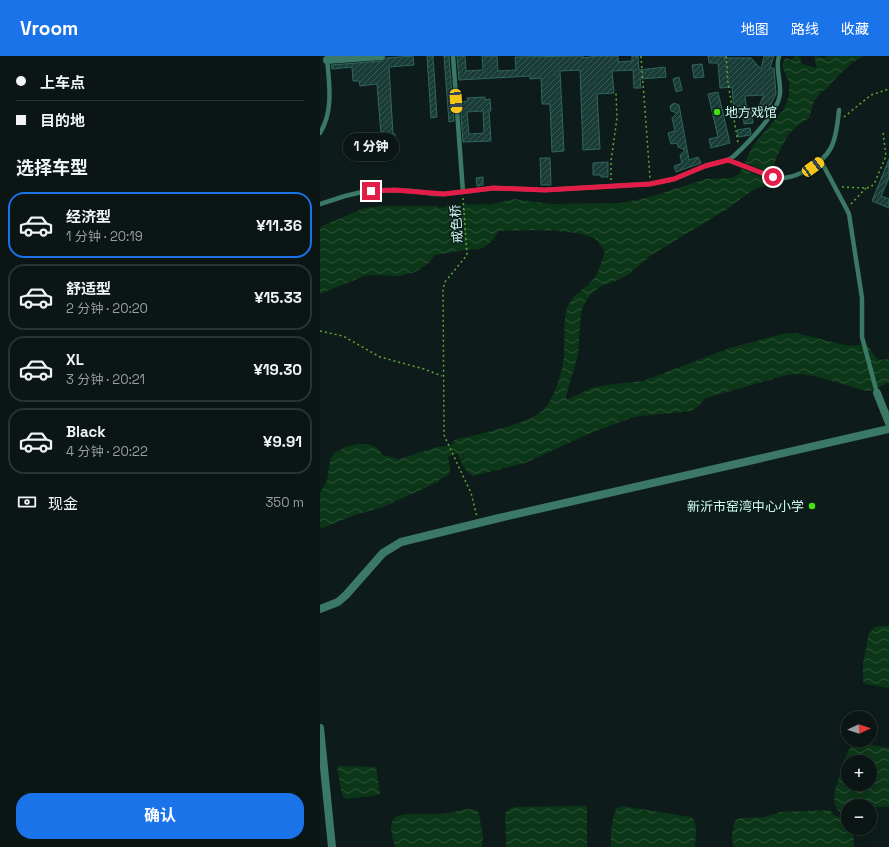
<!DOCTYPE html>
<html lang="zh">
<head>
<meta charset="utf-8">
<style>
	body { margin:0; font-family:"Space Grotesk","Noto Sans SC",sans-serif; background:#131e1d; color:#f1f3f6; height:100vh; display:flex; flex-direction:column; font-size:15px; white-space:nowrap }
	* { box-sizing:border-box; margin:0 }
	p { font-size:13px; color:#999fa0 }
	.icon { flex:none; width:22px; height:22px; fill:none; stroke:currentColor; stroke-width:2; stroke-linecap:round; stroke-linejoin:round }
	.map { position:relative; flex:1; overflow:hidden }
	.sheet { display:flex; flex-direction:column; background:#0a1514; width:320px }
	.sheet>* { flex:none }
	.hud { display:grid; align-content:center; height:88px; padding:0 16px; background:#0a1514 }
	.needle { width:26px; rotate:86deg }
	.tools { position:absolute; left:521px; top:655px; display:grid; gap:8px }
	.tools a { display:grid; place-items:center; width:36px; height:36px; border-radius:50%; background:#0a1514; box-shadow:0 2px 6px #0003,0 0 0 1px #2a3434; font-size:20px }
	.end { position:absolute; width:18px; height:18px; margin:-9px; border:5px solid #e11d48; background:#fff; box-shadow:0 0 0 2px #fff }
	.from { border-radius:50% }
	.bubble { position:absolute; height:28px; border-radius:14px; background:#0a1514; box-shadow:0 2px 6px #0003,0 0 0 1px #2a3434; font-size:13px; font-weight:700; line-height:28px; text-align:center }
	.car { position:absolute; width:12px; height:24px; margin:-12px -6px; border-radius:5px; box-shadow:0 0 3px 1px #0007; background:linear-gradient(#f5c518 24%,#345 0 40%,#f5c518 0 76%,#345 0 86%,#f5c518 0) }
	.hud b { display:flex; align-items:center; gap:14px; height:38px; font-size:15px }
	.hud b+b { border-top:1px solid #2a3434 }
	.hud i { width:10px; height:10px; background:#f1f3f6 }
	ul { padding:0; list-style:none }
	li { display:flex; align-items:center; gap:12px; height:66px; margin:0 8px 6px; padding:0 8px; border:2px solid #2a3434; border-radius:16px }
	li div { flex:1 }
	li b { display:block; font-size:15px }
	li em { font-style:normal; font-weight:700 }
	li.current { border-color:#1a73e8 }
	li>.icon { width:36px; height:36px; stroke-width:1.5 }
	h2 { padding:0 16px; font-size:18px; line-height:48px }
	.pay { display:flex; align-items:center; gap:10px; height:44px; padding:0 16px; font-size:15px }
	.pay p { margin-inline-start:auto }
	.primary-button { display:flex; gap:8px; margin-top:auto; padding:8px 16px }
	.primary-button a { flex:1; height:46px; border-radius:16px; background:#1a73e8; color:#fff; font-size:16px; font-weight:700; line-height:46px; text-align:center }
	header { display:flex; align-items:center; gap:24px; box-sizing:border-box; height:56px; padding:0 20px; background:#1a73e8; color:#fff }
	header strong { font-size:19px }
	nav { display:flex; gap:22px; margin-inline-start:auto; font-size:14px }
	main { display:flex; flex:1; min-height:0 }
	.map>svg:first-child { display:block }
</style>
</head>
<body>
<header>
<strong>Vroom</strong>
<nav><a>地图</a><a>路线</a><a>收藏</a></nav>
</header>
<main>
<section class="sheet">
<div class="hud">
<b><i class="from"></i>上车点</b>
<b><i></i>目的地</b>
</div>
<h2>选择车型</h2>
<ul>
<li class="current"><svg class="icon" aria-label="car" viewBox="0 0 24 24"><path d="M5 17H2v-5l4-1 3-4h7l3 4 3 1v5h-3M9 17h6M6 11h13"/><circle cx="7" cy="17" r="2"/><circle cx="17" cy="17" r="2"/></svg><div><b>经济型</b><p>1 分钟 · 20:19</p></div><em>¥11.36</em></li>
<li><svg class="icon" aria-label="car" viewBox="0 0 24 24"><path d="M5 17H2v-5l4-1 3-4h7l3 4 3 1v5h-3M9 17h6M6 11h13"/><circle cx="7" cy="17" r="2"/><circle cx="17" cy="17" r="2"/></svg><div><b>舒适型</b><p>2 分钟 · 20:20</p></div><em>¥15.33</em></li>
<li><svg class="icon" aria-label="car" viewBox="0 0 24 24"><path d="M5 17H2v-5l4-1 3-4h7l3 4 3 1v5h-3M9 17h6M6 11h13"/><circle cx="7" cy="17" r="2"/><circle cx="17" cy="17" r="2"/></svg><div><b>XL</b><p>3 分钟 · 20:21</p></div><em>¥19.30</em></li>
<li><svg class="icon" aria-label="car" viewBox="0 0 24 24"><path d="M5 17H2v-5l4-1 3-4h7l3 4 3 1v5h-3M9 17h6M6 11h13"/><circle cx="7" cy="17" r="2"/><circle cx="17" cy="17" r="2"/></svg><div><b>Black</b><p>4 分钟 · 20:22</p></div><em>¥9.91</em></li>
</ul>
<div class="pay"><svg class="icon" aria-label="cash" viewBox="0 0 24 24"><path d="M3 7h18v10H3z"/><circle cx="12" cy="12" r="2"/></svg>现金<p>350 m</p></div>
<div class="primary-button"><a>确认</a></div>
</section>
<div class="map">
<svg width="569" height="791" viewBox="0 0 569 791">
	<defs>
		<pattern id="water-waves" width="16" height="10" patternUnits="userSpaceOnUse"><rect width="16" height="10" fill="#0c3618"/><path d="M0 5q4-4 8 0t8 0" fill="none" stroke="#2e543a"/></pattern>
		<pattern id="building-hatch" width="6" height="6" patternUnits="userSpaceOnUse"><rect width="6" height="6" fill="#1a3c37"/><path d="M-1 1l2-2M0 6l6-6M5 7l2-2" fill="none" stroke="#3a5954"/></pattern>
	</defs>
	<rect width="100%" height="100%" fill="#0d1c1a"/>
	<g fill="url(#water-waves)" fill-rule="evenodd">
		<path d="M475 0H479L482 8 497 12 494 1 496 0C501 1 502 4 508 0H544L533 6 513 25 508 32 501 36 494 45 489 62 476 71 468 79 456 102 453 115 450 125 447 129 434 133 407 153 330 200 308 219 295 225 281 230 271 238 266 245 261 256 258 299 246 340 247 343 251 342 271 332 287 329 323 325 410 292 466 277H476L529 290 546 288C551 293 553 300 559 304L569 303V326L552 335H546L494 320 481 318 467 319 386 342C381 346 377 353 370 355L321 360 311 362 273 376 205 407 153 420C144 416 142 406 137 397L128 401C129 406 130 411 130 415 129 421 121 421 118 426L63 451 35 459 0 473V437L7 425 10 404 14 397 28 390 38 388H48L57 392 63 399 79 403 117 391 132 389 134 384C154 379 210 368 223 354 233 345 241 320 243 307 246 289 242 270 247 252 251 240 263 234 271 226 279 218 281 206 285 196 282 192 279 186 275 183 259 172 201 174 179 175 172 185 165 196 151 193L115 199 110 206 95 216 79 220 47 219 0 238V171L44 152 64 150H118V152L126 151V149L172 148 194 143 231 148 300 147 326 142 386 123 411 122 419 118 434 88 464 53 469 40V26L462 10 465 2 471 4Z"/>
		<path d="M560 570H569V632L545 628 543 625V607L549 577 555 571Z"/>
		<path d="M544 687 569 692V751H554L550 756V750H528V761C506 753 516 731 521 715 524 705 527 697 532 688ZM528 706H550V728H528Z"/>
		<path d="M19 710 56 711 60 737 58 739 25 743 22 738 17 711Z"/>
		<path d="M267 750V791H186L185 760 186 755 189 753 195 751Z"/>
		<path d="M302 750 371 761C379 768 375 781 375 791H291C290 782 292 764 295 756 296 752 299 751 302 750Z"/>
		<path d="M147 753 156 754 159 757 163 781 162 791H75C73 781 68 771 74 762 87 755 104 759 119 758 128 758 138 754 147 753Z"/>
		<path d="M510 754 514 759 528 765V772H532L533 773 534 791H415L413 789 412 780 414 768 416 764 420 762 444 761 461 756Z"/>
	</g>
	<path fill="#0d1c1a" d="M423 106 454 118 452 125 420 112Z"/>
	<g fill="url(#building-hatch)" stroke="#2e665e" fill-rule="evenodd">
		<path d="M93 0 94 9 69 11 73 78H75L76 88 56 89V79L61 78 57 28 40 30 39 25H33L32 11 12 13 11 9 61 5 66 2Z"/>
		<path d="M107 0H113L117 61 111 62Z"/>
		<path d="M124 0H129L134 65 129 66Z"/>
		<path d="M137 0H145L146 15 163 14 162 0H177L178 15 196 14 195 1 263 0V2L277 0H298V6L312 5V0H318L319 14 345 11 346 21 320 23 321 32H314L313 14 292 15 294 37 277 38 280 93 263 94 260 14 240 15 244 95 232 96 230 48H222L221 22 210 23V20L139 24Z"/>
		<path d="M388 0H404V2H431L441 13 444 0H454L450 12H454L456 38 446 58 437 54 444 39 425 40 427 55 414 57 412 31 400 32 398 7H389Z"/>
		<path d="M382 8 384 21 374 22 372 9Z"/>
		<path d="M359 21 362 34 356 36 353 23Z"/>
		<path d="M398 36 410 87 391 92 389 83 398 81 388 38Z"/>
		<path d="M165 41V44L170 43 171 55H169L171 85 143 86 140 46 148 45 147 42ZM163 55 164 77 149 78 147 56Z"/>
		<path d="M354 47 359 49 369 104 378 101 381 107 356 116 354 110 362 107 360 99 365 94 358 91 357 87 351 88 348 77 355 75 352 62 357 57 351 55 350 50Z"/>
		<path d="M431 56 433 67 424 68 423 57Z"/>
		<path d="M430 72 431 78 430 79 418 81 417 74Z"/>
		<path d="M220 102H230L231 129H221Z"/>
		<path d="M569 103V122L561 140 569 143V152L552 145Z"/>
		<path d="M288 106V121H281V119H273V107Z"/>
		<path d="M163 121V129L157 130 156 122Z"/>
	</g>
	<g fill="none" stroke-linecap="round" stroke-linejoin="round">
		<g stroke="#62a635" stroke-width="1.5" stroke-dasharray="2 3" stroke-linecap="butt">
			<path d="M321 0 330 122"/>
			<path d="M406 0 408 27 418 87"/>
			<path d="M524 61 551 39 569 33"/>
			<path d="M291 124V105L297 62 296 37"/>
			<path d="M522 131 546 132 551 131 555 126 566 100 563 76"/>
			<path d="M143 142 147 199 125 226 123 233 124 379 151 437 157 461"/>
			<path d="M531 148 546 132"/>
			<path d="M0 275 23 280 60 301 104 313 122 320"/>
		</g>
		<g stroke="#3b7865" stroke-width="4.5">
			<path d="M133 0 143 136"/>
			<path d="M0 77C14 55 9 26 7 2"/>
			<path d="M408 104C418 108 429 112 439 116 444 118 451 121 456 122 466 123 475 120 483 116 513 101 516 86 519 54"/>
			<path d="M501 105 525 150 529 158 542 242V281L557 337"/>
			<path d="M0 148 25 140 42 136 60 134 92 135 115 138H124L174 132 225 134 330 128 354 123 385 110 408 104 414 100C428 87 459 56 460 37 461 24 455 12 459 0"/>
		</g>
		<g stroke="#3b7865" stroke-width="8">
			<path d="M7 4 61 0"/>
			<path d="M557 337 569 367"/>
			<path d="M0 553 18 546 26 539 63 497 81 486 179 462 569 373"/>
			<path d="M0 672 12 791"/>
		</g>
	</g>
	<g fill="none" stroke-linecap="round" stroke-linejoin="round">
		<path stroke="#e11d48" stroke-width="5" d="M51 135 75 134 124 138 174 132 225 134 330 128 354 123 385 110 408 104 453 121"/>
	</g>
	<g fill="#43e310" stroke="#0d1c1a" stroke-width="1.5">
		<circle cx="397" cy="56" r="4"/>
		<circle cx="492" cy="450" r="4"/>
	</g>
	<g text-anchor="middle" stroke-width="3" stroke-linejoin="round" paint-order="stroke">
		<g font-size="13" fill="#ccfbf0" stroke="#0d1c1a" text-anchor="start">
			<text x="405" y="61">地方戏馆</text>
			<text x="484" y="455" text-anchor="end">新沂市窑湾中心小学</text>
		</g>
		<g font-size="13" fill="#ccfbf0" stroke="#0d1c1a">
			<text transform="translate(136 168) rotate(-94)" y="5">戒色桥</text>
		</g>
	</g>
</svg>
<div class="tools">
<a><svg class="needle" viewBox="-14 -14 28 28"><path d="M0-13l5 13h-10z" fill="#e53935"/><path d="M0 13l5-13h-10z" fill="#999fa0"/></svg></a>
<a>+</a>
<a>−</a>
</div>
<i class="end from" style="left:453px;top:121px"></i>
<i class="end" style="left:51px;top:135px"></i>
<div class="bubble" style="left:23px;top:77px;width:56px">1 分钟</div>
<i class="car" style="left:136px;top:45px;rotate:176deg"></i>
<i class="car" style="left:493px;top:111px;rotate:54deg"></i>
</div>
</main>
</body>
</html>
